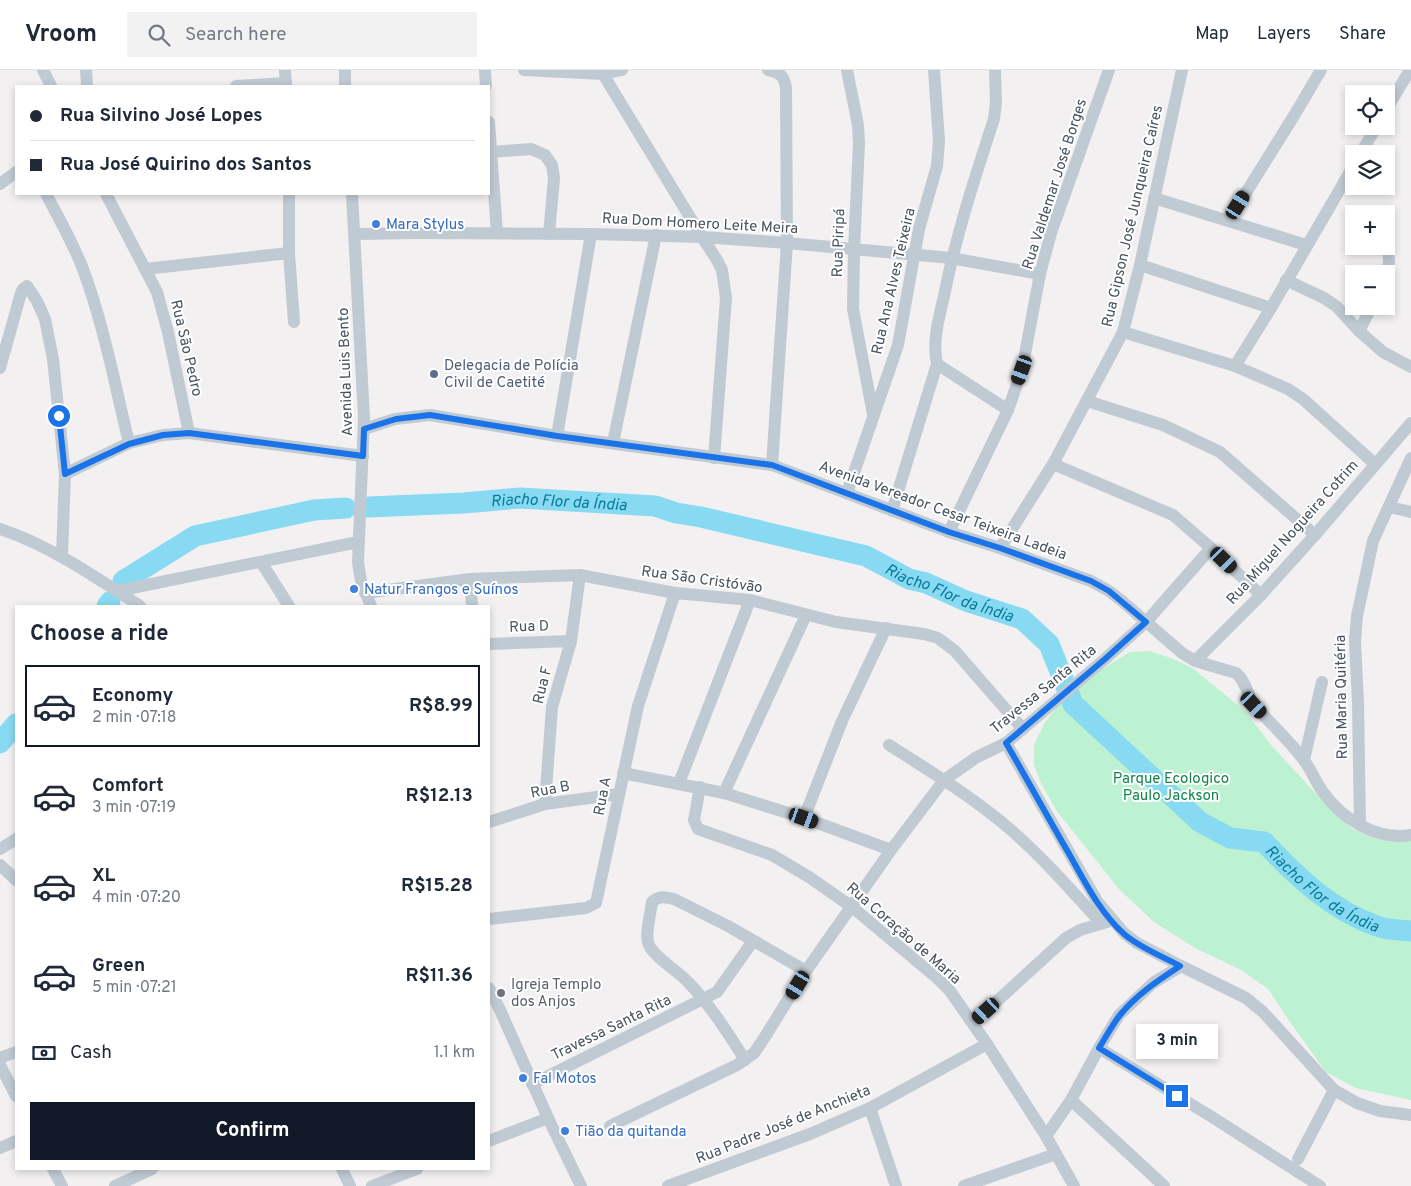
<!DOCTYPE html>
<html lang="en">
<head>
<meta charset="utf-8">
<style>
	body { margin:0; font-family:Overpass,sans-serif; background:#f2f2f3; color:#1f2937; height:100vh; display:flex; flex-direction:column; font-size:19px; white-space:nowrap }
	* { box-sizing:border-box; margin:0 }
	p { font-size:16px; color:#747a83 }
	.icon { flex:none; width:28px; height:28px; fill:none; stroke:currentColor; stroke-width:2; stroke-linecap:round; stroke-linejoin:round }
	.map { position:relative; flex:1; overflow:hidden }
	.details { position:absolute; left:15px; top:535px; width:475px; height:565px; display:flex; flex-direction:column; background:#fff; border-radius:0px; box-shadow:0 2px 8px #0003 }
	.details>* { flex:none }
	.guide { position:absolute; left:15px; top:15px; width:475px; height:110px; border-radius:0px; box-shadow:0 2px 8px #0003; display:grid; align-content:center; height:110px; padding:0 15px; background:#fff }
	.fabs { position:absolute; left:1345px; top:15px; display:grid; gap:10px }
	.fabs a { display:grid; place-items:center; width:50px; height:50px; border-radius:0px; background:#fff; box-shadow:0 2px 8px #0003; font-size:25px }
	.end { position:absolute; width:22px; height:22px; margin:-11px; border:6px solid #1a73e8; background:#fff; box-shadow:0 0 0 2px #fff }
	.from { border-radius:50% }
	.bubble { position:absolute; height:35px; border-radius:0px; background:#fff; box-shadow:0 2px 8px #0003; font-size:16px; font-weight:700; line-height:35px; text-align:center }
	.car { position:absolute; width:15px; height:30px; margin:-15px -8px; border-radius:6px; box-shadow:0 0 4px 1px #0007; background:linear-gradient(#222 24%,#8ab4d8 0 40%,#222 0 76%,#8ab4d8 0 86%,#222 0) }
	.guide b { display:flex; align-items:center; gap:18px; height:48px; font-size:19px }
	.guide b+b { border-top:1px solid #e0e1e3 }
	.guide i { width:12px; height:12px; background:#1f2937 }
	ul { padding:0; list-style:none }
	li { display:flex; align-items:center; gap:15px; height:82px; margin:0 10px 8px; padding:0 5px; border:2px solid transparent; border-radius:0px }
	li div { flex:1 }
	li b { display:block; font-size:19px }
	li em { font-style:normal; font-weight:700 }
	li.active { border-color:#111827 }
	li>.icon { width:45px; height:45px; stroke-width:1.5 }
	h2 { padding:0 15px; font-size:22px; line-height:60px }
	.pay { display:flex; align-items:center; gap:12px; height:55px; padding:0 15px; font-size:19px }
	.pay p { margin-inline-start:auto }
	.button { display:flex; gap:10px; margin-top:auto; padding:10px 15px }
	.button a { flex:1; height:58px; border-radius:0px; background:#111827; color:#fff; font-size:20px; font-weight:700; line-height:58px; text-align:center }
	header { display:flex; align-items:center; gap:30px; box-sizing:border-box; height:70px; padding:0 25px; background:#fff; border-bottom:1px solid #e0e1e3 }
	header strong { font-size:24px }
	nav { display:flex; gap:28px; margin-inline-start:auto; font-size:18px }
	.search { width:350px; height:45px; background:#f2f2f3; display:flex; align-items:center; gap:12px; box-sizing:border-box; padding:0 18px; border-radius:0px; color:#747a83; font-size:19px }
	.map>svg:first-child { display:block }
</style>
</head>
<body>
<header>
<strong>Vroom</strong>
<div class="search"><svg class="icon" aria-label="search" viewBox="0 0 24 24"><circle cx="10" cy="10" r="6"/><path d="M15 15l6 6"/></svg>Search here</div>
<nav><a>Map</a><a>Layers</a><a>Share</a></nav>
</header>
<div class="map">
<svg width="1411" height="1116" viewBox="0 0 1411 1116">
	<rect width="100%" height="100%" fill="#f2f0f0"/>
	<path fill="#bcf2d1" d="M1149 581 1171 588 1194 599 1246 642 1271 675 1319 727 1351 758 1370 767 1385 771 1411 770V1030L1356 1018 1326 1002 1292 955 1268 919 1241 900 1195 878 1154 852 1119 819 1056 740 1041 713 1034 695V675L1044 654 1057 637 1077 615 1130 582Z"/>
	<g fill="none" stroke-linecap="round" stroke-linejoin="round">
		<g stroke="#87daf1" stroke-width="21">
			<path id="s1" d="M368 437 464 433 520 428 655 436 676 443 701 447 866 486 909 509 926 513 966 531 1022 549 1049 574 1073 634 1200 752 1230 768 1264 772C1296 806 1332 841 1377 856 1387 860 1400 860 1411 861"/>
			<path d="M123 511 195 466 314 440 346 438"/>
			<path d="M107 536 110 532"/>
			<path d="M0 673 16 654"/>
		</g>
		<g stroke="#c0cad2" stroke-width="12">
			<path d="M43 0 51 16"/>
			<path d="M86 0 87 16"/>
			<path d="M285 0 286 16"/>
			<path d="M485 0 486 16"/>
			<path d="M524 0 603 4 622 0"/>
			<path d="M768 0C780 3 784 5 786 18L787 173 772 395"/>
			<path d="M847 0 858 55 859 73 854 180 853 239 873 344"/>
			<path d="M603 4 702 167 717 190 722 200 726 228 714 388"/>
			<path d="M236 16 286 13"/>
			<path d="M345 16V0"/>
			<path d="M1386 40 1410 0"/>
			<path d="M489 52 497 163"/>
			<path d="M491 82 531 79 545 85 552 95 554 108 549 164"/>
			<path d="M1360 84 1377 56"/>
			<path d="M0 114 16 102"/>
			<path d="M46 124C59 148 73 173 83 199 104 256 115 315 129 373"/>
			<path d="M106 124 157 222 168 262 189 363"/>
			<path d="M289 124V183L294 252"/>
			<path d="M352 124 364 348 358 492 361 511 371 536"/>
			<path d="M1154 128 1306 175"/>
			<path d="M1229 150 1295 44 1321 0"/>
			<path d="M355 164 419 163 591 164 702 167 787 173 951 188 1040 204"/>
			<path d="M1140 195 1271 238"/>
			<path d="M145 199 289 183"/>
			<path d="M1386 206 1389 193 1388 163"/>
			<path d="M1286 210 1324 228 1336 236 1359 261 1383 282 1411 297"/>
			<path d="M1359 261 1372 236"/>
			<path d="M1123 262 1235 296 1288 319 1303 329 1375 394"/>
			<path d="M937 294 1008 340"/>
			<path d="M1235 296 1271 238 1354 95"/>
			<path d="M0 298 21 223 23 219 27 216 37 231 45 249 53 289 65 404 62 486"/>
			<path d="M1087 331 1163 355 1220 382 1315 465"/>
			<path d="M364 359 395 349 430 345 557 366 772 395 949 462 1000 478 1091 511 1109 521 1122 531 1182 583 1195 591 1236 603C1246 611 1247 624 1254 635 1270 653 1289 670 1303 689 1311 699 1315 711 1323 722 1342 749 1377 771 1411 765"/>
			<path d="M557 366 591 164"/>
			<path d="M613 373 656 165"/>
			<path d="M1053 394 1173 445 1211 478 1261 525"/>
			<path d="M65 404 129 373 163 365 189 363 363 386"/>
			<path d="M847 423 898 275 919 159 937 96 939 71 934 0"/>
			<path d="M1389 437 1411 442"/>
			<path d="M892 441 937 294C932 271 939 248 944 226 956 165 975 107 994 49L996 32 995 0"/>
			<path d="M0 459C51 476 95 507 140 536"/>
			<path d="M949 462 1008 340 1022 300 1040 204 1051 163 1109 0"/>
			<path d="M1000 478 1053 394 1123 262 1140 195 1182 0"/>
			<path d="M261 492 289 536"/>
			<path d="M470 509 472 536"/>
			<path d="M117 521 358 472"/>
			<path d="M365 523 470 509 580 505 675 523 750 530 836 552 924 564 938 568 955 581 1023 659"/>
			<path d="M489 574 571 571"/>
			<path d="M1195 591 1261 525 1315 465 1411 353"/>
			<path d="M1006 673 1097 831 1124 863 1137 873 1181 896 1246 928 1263 942 1334 1020 1357 1033 1380 1041 1411 1045"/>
			<path d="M889 675C930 701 974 728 1011 760 1044 789 1072 821 1101 853"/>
			<path d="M1304 690 1322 612"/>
			<path d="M623 703 724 723 804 748 891 780"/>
			<path d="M679 713 750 530"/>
			<path d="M700 717 694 750 698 759 772 785 809 807 852 837 937 908 950 921 987 974 1046 1066 1074 1116"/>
			<path d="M724 723 806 545"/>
			<path d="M545 734 552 637 571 571 580 505"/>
			<path d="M804 748 842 651 886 558"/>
			<path d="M489 752 545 734 619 724"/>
			<path d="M1360 755 1358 633 1355 571 1357 546 1373 471 1411 388"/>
			<path d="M0 779 16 769"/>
			<path d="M0 795 16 810"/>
			<path d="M489 849 586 838 596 833 638 636 675 523"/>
			<path d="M489 918 500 940 548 1048 581 1116"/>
			<path d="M973 953 1066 868 1080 860 1107 852"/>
			<path d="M1099 978 1212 1047 1320 1116"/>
			<path d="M0 988 16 982"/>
			<path d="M745 990C728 963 711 936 688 912 678 901 654 887 649 875 644 866 651 843 652 832 659 825 665 827 674 829L728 856 806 901"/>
			<path d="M0 995 16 1026"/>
			<path d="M532 1014 717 922 753 871"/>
			<path d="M1071 1030 1164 1116"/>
			<path d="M870 1038 896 1116"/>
			<path d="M610 1056 737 995 754 983 761 973 806 901 891 780 944 710 977 687 1006 673 1105 589 1146 552 1211 478"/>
			<path d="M1046 1066 1071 1030 1099 978 1119 945 1153 913 1181 896"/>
			<path d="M489 1071 548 1048"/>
			<path d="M0 1078 16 1071"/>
			<path d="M1298 1089 1334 1020"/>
			<path d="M53 1099 62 1116"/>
			<path d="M342 1099 350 1116"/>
			<path d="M115 1116 152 1099"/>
			<path d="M372 1116 417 1099"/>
			<path d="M668 1116 810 1064 870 1038 987 974"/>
			<path d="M964 1116 1056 1084"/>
		</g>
	</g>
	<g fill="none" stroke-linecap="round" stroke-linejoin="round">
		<path stroke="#1a73e8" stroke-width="6" d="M59 346 65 404 129 374 163 365 189 363 363 386 364 359 396 349 430 345 557 366 772 395 949 462 1000 478 1091 511 1109 521 1146 552 1105 589 1006 673C1027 709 1047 746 1068 782 1084 810 1100 843 1124 864 1140 878 1162 886 1180 896 1159 910 1137 924 1120 945 1112 955 1106 967 1099 978L1177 1026"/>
	</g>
	<g fill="#3f7fe0" stroke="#fff" stroke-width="2">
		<circle cx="376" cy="154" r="5"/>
		<circle cx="354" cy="519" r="5"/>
		<circle cx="523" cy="1008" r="5"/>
		<circle cx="565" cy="1061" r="5"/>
	</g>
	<circle fill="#5c6f8a" stroke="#fff" stroke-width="2" cx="434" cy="304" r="5"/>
	<circle fill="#6b7280" stroke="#fff" stroke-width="2" cx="501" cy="923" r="5"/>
	<g text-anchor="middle" stroke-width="4" stroke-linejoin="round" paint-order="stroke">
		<g font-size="15" fill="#47535e" stroke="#fff">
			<text transform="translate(1054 114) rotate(-72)" y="5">Rua Valdemar José Borges</text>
			<text transform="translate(1132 146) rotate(-77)" y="5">Rua Gipson José Junqueira Caíres</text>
			<text transform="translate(700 153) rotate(3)" y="5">Rua Dom Homero Leite Meira</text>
			<text transform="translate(838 173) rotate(-88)" y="5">Rua Piripá</text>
			<text transform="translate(893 211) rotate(-77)" y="5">Rua Ana Alves Teixeira</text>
			<text transform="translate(187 278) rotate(77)" y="5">Rua São Pedro</text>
			<text transform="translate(345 302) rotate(-92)" y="5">Avenida Luis Bento</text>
			<text transform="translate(943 440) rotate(20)" y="5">Avenida Vereador Cesar Teixeira Ladeia</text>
			<text transform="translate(1292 462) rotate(-48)" y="5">Rua Miguel Nogueira Cotrim</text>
			<text transform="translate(702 509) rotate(8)" y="5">Rua São Cristóvão</text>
			<text transform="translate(529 556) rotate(-2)" y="5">Rua D</text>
			<text transform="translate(542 615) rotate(-76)" y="5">Rua F</text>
			<text transform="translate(1043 619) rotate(-39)" y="5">Travessa Santa Rita</text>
			<text transform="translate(1341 627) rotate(-91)" y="5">Rua Maria Quitéria</text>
			<text transform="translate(550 719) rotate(-11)" y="5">Rua B</text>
			<text transform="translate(602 726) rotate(-79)" y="5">Rua A</text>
			<text transform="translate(904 863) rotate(41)" y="5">Rua Coração de Maria</text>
			<text transform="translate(611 957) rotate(-26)" y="5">Travessa Santa Rita</text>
			<text transform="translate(783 1054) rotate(-22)" y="5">Rua Padre José de Anchieta</text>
		</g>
		<g font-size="15" fill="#366cbe" stroke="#fff" text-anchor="start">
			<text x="386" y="159">Mara Stylus</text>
			<text x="364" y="524">Natur Frangos e Suínos</text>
			<text x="533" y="1013">Fal Motos</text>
			<text x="575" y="1066">Tião da quitanda</text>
		</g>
		<g font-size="15" fill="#4e5e75" stroke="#fff" text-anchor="start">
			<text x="444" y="300">Delegacia de Polícia<tspan x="444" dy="17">Civil de Caetité</tspan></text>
		</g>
		<g font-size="15" fill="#12854c" stroke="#fff">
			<text x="1171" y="713">Parque Ecologico<tspan x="1171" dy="17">Paulo Jackson</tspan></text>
		</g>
		<g font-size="15" fill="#5b616d" stroke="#fff" text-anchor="start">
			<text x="511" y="919">Igreja Templo<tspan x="511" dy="17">dos Anjos</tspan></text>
		</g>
		<g font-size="16" font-style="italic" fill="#067b9c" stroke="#fff">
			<text dy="6" stroke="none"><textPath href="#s1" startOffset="191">Riacho Flor da Índia</textPath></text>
			<text dy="6" stroke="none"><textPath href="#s1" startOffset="596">Riacho Flor da Índia</textPath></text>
			<text dy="6" stroke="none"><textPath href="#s1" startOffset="1092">Riacho Flor da Índia</textPath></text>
		</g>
	</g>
</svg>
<div class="fabs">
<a><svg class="icon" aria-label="locate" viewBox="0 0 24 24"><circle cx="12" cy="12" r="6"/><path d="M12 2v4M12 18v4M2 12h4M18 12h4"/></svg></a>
<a><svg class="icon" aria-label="layers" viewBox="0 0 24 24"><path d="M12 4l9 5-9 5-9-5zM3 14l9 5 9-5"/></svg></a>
<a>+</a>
<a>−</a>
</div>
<i class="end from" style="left:59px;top:346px"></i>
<i class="end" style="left:1177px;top:1026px"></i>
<div class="bubble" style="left:1136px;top:954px;width:82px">3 min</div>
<i class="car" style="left:1238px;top:135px;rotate:32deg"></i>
<i class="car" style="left:1022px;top:300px;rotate:200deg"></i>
<i class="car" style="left:1224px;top:490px;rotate:134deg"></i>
<i class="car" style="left:1254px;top:635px;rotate:137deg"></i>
<i class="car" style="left:804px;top:748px;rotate:110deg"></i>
<i class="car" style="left:798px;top:915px;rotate:211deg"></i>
<i class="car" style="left:986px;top:941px;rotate:228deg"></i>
<div class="guide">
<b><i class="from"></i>Rua Silvino José Lopes</b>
<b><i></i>Rua José Quirino dos Santos</b>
</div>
<section class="details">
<h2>Choose a ride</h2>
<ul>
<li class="active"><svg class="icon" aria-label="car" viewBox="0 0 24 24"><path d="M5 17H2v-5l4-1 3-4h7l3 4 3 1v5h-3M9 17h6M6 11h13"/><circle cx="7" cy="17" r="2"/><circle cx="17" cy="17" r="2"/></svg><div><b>Economy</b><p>2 min · 07:18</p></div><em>R$8.99</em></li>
<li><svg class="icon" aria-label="car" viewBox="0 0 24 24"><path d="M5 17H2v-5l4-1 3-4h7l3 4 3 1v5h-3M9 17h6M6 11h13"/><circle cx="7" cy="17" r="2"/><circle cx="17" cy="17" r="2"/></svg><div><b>Comfort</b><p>3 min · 07:19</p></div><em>R$12.13</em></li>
<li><svg class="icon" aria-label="car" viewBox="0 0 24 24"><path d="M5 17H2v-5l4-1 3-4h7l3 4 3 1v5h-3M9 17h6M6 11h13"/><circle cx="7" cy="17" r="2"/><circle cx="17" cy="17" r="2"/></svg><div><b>XL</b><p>4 min · 07:20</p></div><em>R$15.28</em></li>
<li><svg class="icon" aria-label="car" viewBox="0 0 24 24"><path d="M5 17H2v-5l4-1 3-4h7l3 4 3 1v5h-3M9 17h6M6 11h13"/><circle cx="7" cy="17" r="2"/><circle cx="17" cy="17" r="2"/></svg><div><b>Green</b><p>5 min · 07:21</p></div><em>R$11.36</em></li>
</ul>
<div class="pay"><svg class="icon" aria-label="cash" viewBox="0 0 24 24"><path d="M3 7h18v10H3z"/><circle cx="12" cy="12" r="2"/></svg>Cash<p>1.1 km</p></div>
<div class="button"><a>Confirm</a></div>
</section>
</div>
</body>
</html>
